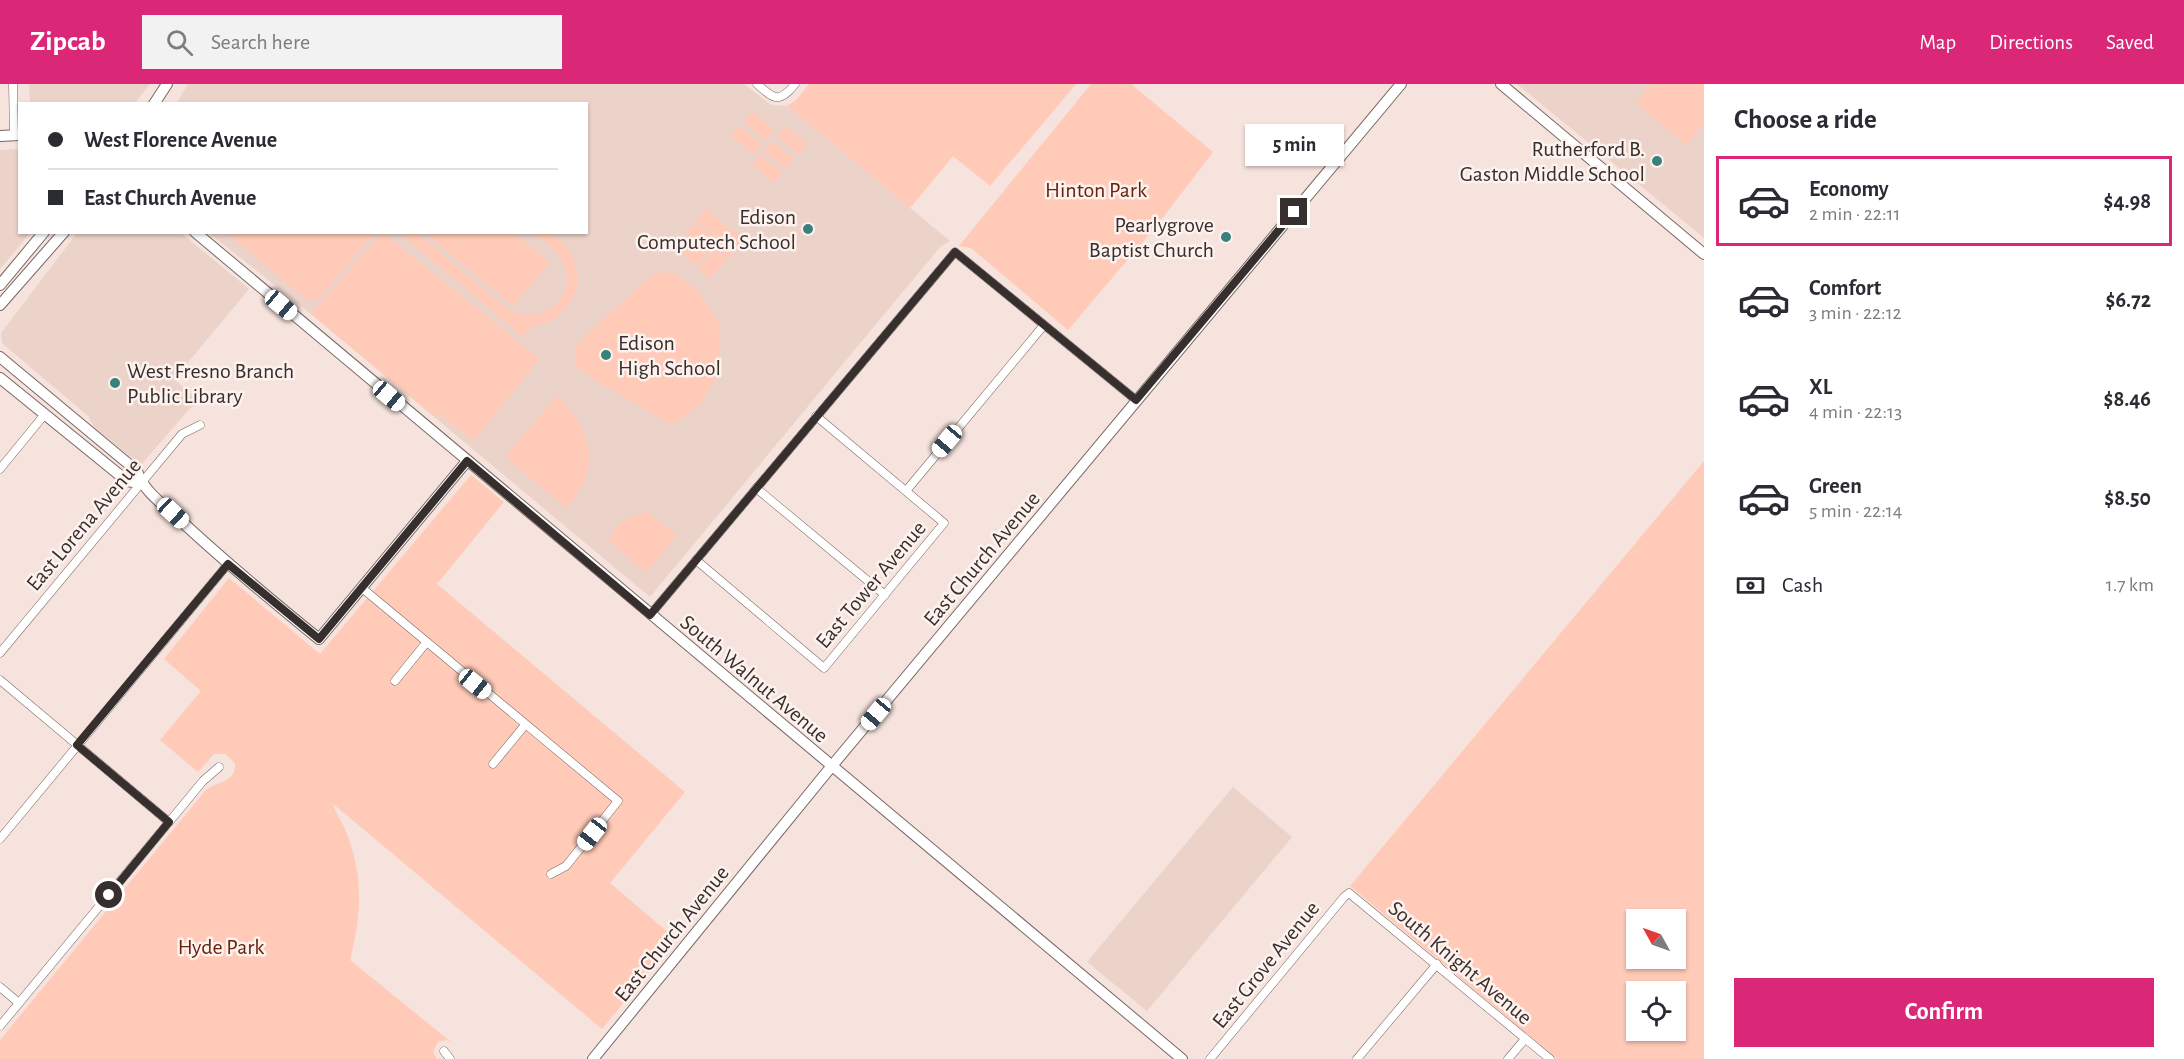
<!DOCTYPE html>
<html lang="en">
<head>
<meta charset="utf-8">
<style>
	body { margin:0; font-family:"Alegreya Sans",sans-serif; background:#f2f2f3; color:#2b2b33; height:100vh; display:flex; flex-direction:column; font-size:22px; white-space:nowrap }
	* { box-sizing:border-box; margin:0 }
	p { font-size:20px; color:#7c7c81 }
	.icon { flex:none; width:33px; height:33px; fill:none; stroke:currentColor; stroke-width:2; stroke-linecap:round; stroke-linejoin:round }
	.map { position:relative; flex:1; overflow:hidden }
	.sheet { display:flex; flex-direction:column; background:#fff; width:480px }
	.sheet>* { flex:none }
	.hud { position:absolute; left:18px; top:18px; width:570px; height:132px; border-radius:0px; box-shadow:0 2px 4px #0004; display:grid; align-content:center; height:132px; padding:0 30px; background:#fff }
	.needle { width:39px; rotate:310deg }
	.buttons { position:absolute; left:1626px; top:825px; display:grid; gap:12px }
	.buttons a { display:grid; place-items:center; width:60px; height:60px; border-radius:0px; background:#fff; box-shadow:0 2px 4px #0004; font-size:30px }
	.end { position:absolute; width:27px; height:27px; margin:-14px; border:8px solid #372f2d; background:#fff; box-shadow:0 0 0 3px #fff }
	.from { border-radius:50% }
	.bubble { position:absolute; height:42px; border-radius:0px; background:#fff; box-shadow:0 2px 4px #0004; font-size:20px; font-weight:600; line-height:42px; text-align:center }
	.car { position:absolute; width:18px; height:36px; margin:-18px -9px; border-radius:8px; box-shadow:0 0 4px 2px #0007; background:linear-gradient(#fff 24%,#345 0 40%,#fff 0 76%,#345 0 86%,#fff 0) }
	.hud b { display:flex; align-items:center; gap:21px; height:57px; font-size:22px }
	.hud b+b { border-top:2px solid #e1e1e2 }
	.hud i { width:15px; height:15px; background:#2b2b33 }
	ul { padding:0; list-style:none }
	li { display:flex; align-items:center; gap:18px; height:90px; margin:0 12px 9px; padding:0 18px; border:3px solid transparent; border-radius:0px }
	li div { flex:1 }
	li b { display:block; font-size:22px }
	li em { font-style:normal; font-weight:600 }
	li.selected { border-color:#db2777 }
	li>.icon { width:54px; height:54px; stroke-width:1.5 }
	h2 { padding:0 30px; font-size:27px; line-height:72px }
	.pay { display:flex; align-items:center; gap:15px; height:66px; padding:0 30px; font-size:22px }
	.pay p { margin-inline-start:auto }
	.primary-button { display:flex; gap:12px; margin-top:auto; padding:12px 30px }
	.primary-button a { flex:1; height:69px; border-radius:0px; background:#db2777; color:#fff; font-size:24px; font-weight:600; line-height:69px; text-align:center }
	header { display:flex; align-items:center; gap:36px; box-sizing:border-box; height:84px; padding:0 30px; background:#db2777; color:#fff }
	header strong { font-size:28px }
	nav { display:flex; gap:33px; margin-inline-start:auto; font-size:21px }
	.search { width:420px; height:54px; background:#f2f2f3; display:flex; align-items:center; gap:15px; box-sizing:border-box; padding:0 21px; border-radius:0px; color:#7c7c81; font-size:22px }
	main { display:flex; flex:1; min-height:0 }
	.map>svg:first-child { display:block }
</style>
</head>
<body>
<header>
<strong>Zipcab</strong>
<div class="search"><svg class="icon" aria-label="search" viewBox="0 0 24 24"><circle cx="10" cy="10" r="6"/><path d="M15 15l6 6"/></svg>Search here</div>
<nav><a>Map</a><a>Directions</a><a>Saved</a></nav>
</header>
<main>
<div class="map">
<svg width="1704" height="975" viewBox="0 0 1704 975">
	<rect width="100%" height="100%" fill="#f6e3dd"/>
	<g fill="#ecd3ca">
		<path d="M29 0H150L134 20 30 19Z"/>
		<path d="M188 0H744L771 21 787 22 950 157 940 163 650 513 311 230 209 149 586 148V20H176Z"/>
		<path d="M1517 0H1704V154Z"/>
		<path d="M19 65 20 148 30 149 0 185V66Z"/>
		<path d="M77 149H181L249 205 174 295 204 322 197 321 190 324 141 381 95 344 88 332 2 259 1 249Z"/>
		<path d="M1233 703 1292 753 1147 927 1087 878Z"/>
	</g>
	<g fill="#ffcab8" fill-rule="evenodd">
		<path d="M809 0H1076L990 102 953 72 910 124 787 22 796 16Z"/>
		<path d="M1091 0H1131L1213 68 1158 140 1068 246 971 164 959 162Z"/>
		<path d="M1651 0H1704V39L1686 61 1636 19Z"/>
		<path d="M752 28 774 46 766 56 744 38Z"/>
		<path d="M739 42 762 60 753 71 731 52Z"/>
		<path d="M785 42 807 60 799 71 776 52Z"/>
		<path d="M772 57 794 75 786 85 763 67Z"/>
		<path d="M760 71 783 89 774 99 752 81Z"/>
		<path d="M706 125 729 144 719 155 696 136Z"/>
		<path d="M695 138 717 157 707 169 685 150Z"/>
		<path d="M731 145 744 156 728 175 715 164Z"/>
		<path d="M382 148 540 275 473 357 437 328 434 332 311 230Z"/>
		<path d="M227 149H374L319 215 307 216Z"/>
		<path d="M399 149H417L505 223C537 245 580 216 563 179 558 166 544 157 533 149H551C558 154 565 160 570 168 591 202 566 239 530 243L522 252Z"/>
		<path d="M425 149H514L550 179 513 222Z"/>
		<path d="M683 151 706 170 696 182 674 163Z"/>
		<path d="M714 166 727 176 710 195 698 185Z"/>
		<path d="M673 188 699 207 720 240V286L700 322 672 341 594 296 576 282 575 263 590 247 655 189Z"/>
		<path d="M557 312C581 332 599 369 583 400 579 409 572 416 567 424L508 376V369Z"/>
		<path d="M1704 377V975H1557L1350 802ZM1636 836H1676V874H1636ZM1636 908H1676V946H1636Z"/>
		<path d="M471 391 504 418 437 500 685 708 610 799 676 855 602 945 332 719C335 727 340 735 344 743 364 789 362 829 350 876L451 958 446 956 438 958 433 968 437 975H0V956L205 707C216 697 237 699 235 679L225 670H214L198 688 160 656 201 607 164 575 229 494 320 570Z"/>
		<path d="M648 428 677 451 646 489 608 456C619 437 627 432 648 428Z"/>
	</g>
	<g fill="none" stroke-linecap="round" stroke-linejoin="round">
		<defs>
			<g id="minor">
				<path d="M13 0 14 51"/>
				<path d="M757 0C774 15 779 20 795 0"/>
				<path d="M0 385 45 330"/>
				<path d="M756 404 885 511"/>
				<path d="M906 407 1044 241"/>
				<path d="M696 476 824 584 944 439 816 332"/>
				<path d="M362 504 618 717 566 782 551 790"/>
				<path d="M650 531 955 168 1136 316"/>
				<path d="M0 569 182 350 200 341"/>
				<path d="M0 596 169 738"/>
				<path d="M395 597 426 559"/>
				<path d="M493 680 525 641"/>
				<path d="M0 755 228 480"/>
				<path d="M0 903 19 919"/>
				<path d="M0 942 203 697 219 683"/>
				<path d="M444 967 450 975"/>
				<path d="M1210 975 1344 813 1349 809 1550 975"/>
				<path d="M1357 975 1437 880"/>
				<path d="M1508 975 1525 955"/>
			</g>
			<g id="tertiary">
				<path d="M1501 0 1704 170"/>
				<path d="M0 52 20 51"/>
				<path d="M195 148 1182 975"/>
				<path d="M0 273 137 387C143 407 164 421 179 435 224 477 271 516 319 555L467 377"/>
				<path d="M0 294 127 397 140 399"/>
				<path d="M593 975 831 683 1401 0"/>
			</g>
			<g id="secondary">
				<path d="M154 20 167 0"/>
				<path d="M0 201 44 148"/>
				<path d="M0 221 64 148"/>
			</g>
		</defs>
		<use href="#minor" stroke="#786863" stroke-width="9"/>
		<use href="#tertiary" stroke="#786863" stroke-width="12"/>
		<use href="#secondary" stroke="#786863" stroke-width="12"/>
		<use href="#minor" stroke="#fff" stroke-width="8"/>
		<use href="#tertiary" stroke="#fff" stroke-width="10"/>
		<use href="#secondary" stroke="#fff" stroke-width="10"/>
	</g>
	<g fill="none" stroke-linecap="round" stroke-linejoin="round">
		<path stroke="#372f2d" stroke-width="8" d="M109 811 169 738 77 661 228 480 319 555 467 377 650 531 955 168 1136 316 1294 128"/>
	</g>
	<g fill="#3a817c" stroke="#fef2ef" stroke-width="2">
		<circle cx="1657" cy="77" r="6"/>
		<circle cx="808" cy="145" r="6"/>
		<circle cx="1226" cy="153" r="6"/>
		<circle cx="606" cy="271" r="6"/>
		<circle cx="115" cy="299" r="6"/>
	</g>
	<g text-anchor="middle" stroke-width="5" stroke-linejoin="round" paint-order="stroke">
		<g font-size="22" fill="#372f2d" stroke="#fef2ef" text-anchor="end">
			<text x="1645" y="72">Rutherford B.<tspan x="1645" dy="25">Gaston Middle School</tspan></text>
			<text x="796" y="140">Edison<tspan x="796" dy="25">Computech School</tspan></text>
			<text x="1214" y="148">Pearlygrove<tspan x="1214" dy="25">Baptist Church</tspan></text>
			<text x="618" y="266" text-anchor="start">Edison<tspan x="618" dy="25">High School</tspan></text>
			<text x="127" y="294" text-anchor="start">West Fresno Branch<tspan x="127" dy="25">Public Library</tspan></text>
		</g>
		<g font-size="22" fill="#66240c" stroke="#fef2ef">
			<text x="1096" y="113">Hinton Park</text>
			<text x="221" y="870">Hyde Park</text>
		</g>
		<g font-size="22" fill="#372f2d" stroke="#fef2ef">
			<text transform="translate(83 440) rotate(-50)" y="8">East Lorena Avenue</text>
			<text transform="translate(981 474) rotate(-50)" y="8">East Church Avenue</text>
			<text transform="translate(870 500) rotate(-50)" y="8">East Tower Avenue</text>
			<text transform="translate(755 594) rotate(40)" y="8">South Walnut Avenue</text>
			<text transform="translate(671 849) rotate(-51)" y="8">East Church Avenue</text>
			<text transform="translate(1461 878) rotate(40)" y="8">South Knight Avenue</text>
			<text transform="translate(1265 880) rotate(-51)" y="8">East Grove Avenue</text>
		</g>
	</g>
</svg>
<div class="buttons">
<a><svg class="needle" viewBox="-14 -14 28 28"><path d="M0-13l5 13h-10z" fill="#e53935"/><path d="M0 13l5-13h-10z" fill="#7c7c81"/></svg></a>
<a><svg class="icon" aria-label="locate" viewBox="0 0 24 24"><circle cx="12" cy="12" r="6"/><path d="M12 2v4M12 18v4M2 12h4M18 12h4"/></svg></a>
</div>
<i class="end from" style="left:109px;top:811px"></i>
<i class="end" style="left:1294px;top:128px"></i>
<div class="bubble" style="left:1245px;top:40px;width:99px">5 min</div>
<i class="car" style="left:281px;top:221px;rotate:130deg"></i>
<i class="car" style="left:389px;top:312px;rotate:130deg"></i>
<i class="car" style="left:947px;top:357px;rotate:220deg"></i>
<i class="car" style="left:173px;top:429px;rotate:133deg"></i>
<i class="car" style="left:475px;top:600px;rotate:129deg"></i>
<i class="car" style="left:876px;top:630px;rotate:220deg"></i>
<i class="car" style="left:592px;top:750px;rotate:218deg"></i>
<div class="hud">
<b><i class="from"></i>West Florence Avenue</b>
<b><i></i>East Church Avenue</b>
</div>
</div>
<section class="sheet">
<h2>Choose a ride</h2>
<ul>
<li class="selected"><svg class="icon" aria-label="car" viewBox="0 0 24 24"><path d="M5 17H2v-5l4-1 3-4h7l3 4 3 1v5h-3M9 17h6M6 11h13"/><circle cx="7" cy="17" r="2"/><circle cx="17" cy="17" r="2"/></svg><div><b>Economy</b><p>2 min · 22:11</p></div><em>$4.98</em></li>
<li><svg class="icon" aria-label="car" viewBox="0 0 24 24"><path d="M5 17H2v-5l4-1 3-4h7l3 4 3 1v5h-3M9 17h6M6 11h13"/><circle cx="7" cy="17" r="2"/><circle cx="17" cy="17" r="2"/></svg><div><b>Comfort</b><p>3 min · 22:12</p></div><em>$6.72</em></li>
<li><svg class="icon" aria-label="car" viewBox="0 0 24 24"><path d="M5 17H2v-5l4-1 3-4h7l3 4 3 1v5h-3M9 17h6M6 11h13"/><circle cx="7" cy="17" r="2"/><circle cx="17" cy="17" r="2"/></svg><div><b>XL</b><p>4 min · 22:13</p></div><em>$8.46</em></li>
<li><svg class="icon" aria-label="car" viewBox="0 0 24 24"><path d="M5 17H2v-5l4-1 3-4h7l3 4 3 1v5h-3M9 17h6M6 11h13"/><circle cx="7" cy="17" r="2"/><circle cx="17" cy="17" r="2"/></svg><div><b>Green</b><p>5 min · 22:14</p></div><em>$8.50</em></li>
</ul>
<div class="pay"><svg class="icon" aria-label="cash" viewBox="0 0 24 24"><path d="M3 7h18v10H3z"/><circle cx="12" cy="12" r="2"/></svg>Cash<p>1.7 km</p></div>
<div class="primary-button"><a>Confirm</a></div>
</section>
</main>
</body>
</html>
